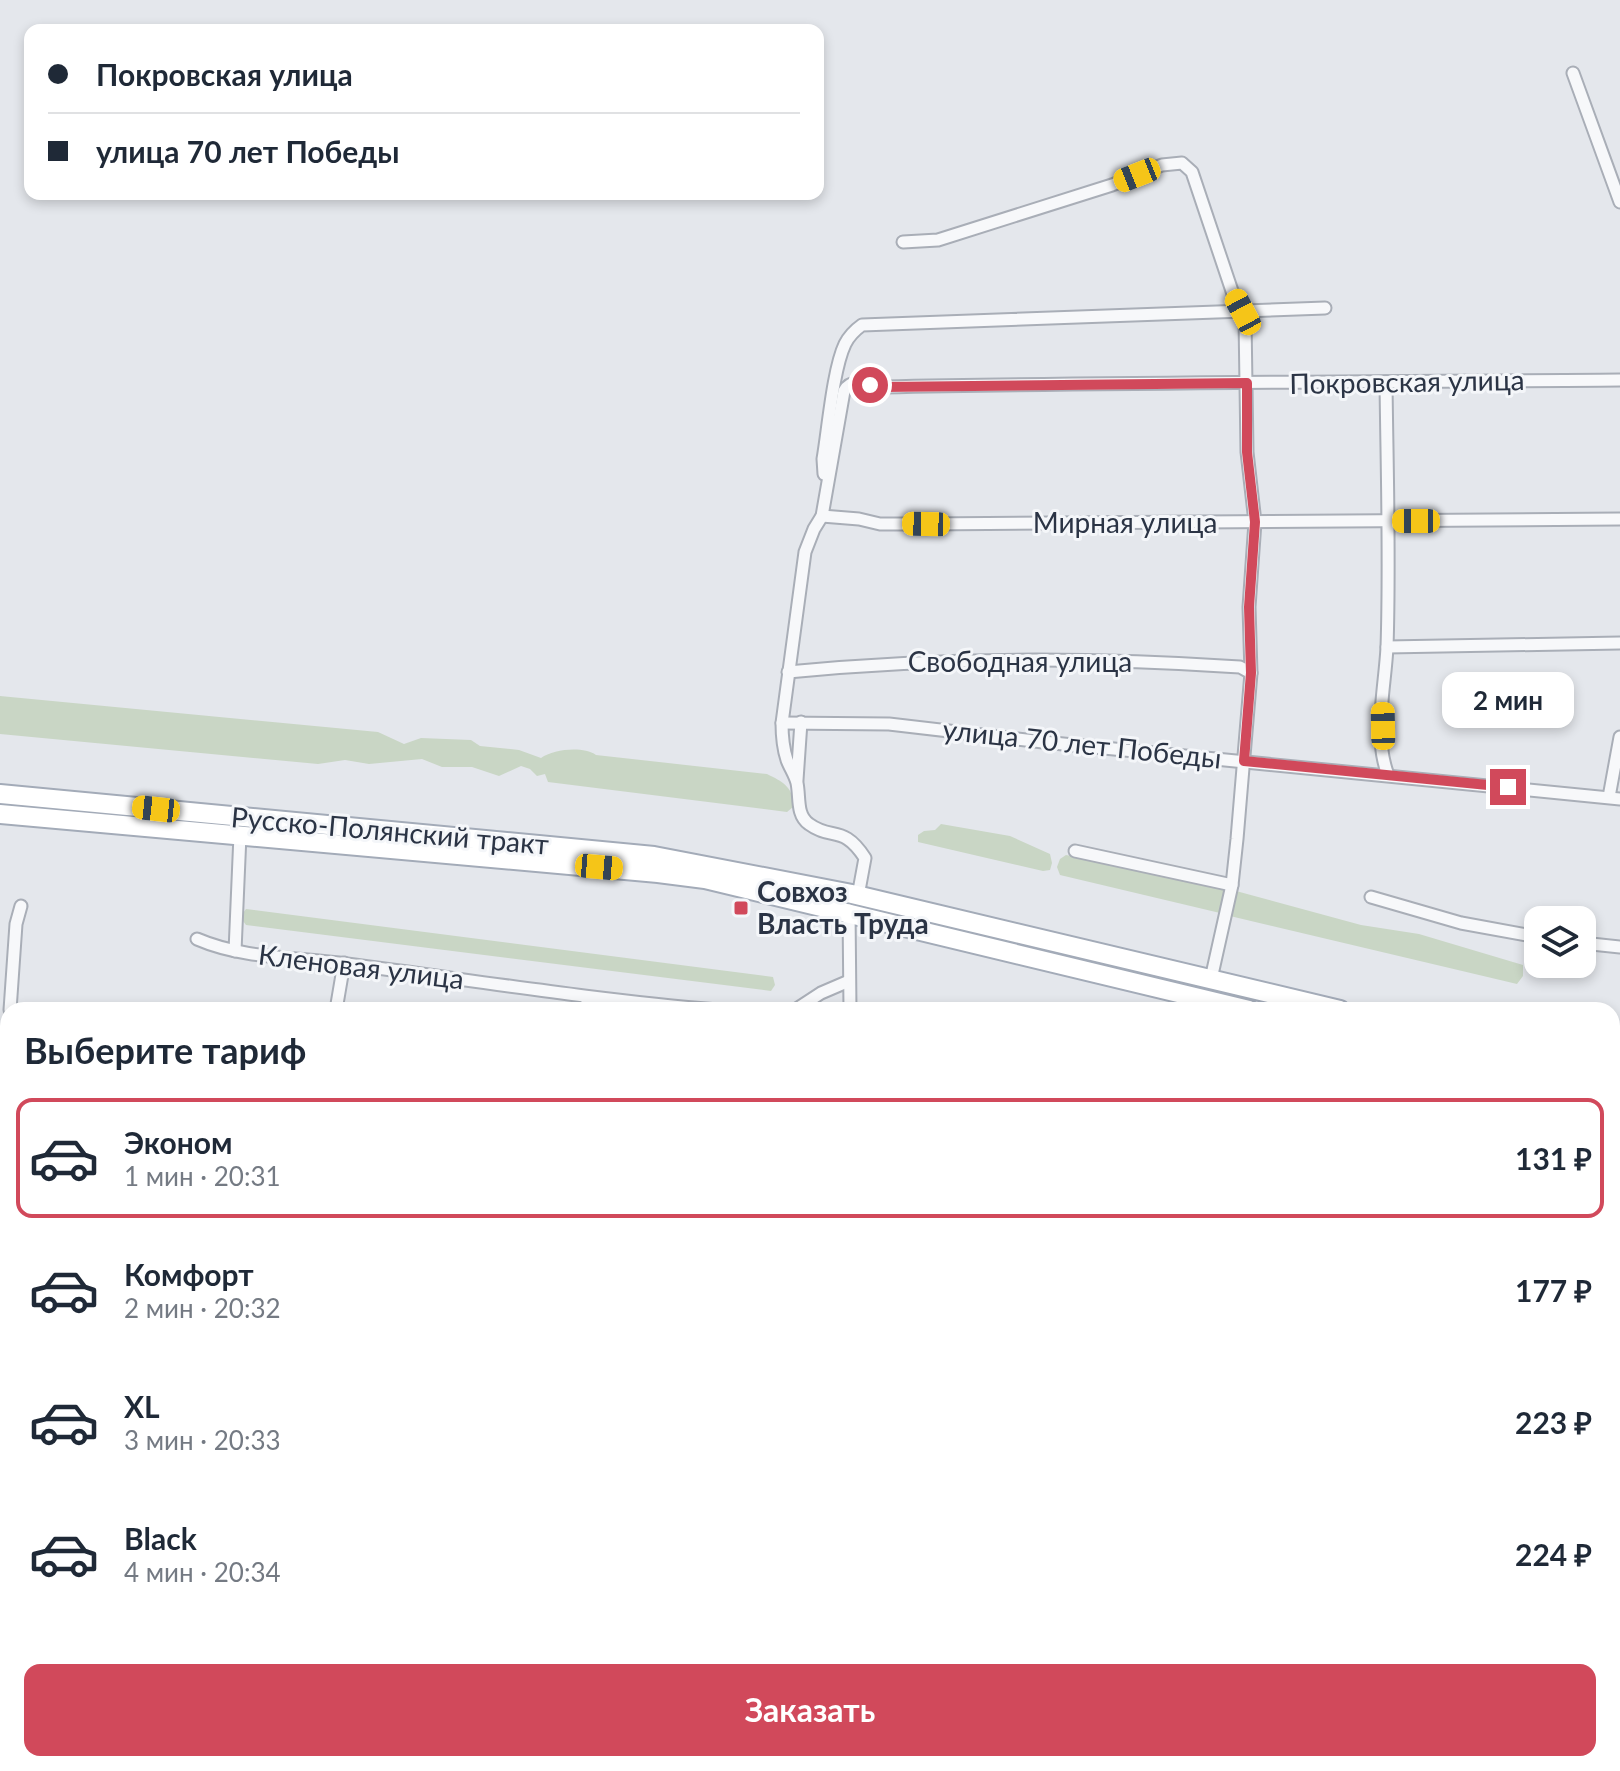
<!DOCTYPE html>
<html lang="ru">
<head>
<meta charset="utf-8">
<style>
	body { margin:0; font-family:Lato,sans-serif; background:#f2f2f3; color:#1f2937; height:100vh; display:flex; flex-direction:column; font-size:30px; white-space:nowrap }
	* { box-sizing:border-box; margin:0 }
	p { font-size:26px; color:#747a83 }
	.icon { flex:none; width:44px; height:44px; fill:none; stroke:currentColor; stroke-width:2; stroke-linecap:round; stroke-linejoin:round }
	.map { position:relative; flex:1; overflow:hidden }
	.side { position:absolute; left:0px; top:1002px; width:1620px; height:770px; display:flex; flex-direction:column; background:#fff; border-radius:24px 24px 0 0; box-shadow:0 4px 12px #0003 }
	.side>* { flex:none }
	.guide { position:absolute; left:24px; top:24px; width:800px; height:176px; border-radius:16px; box-shadow:0 4px 12px #0003; display:grid; align-content:center; height:176px; padding:0 24px; background:#fff }
	.buttons { position:absolute; left:1524px; top:906px; display:grid; gap:16px }
	.buttons a { display:grid; place-items:center; width:72px; height:72px; border-radius:16px; background:#fff; box-shadow:0 4px 12px #0003; font-size:40px }
	.end { position:absolute; width:36px; height:36px; margin:-18px; border:10px solid #d1495b; background:#fff; box-shadow:0 0 0 4px #fff }
	.from { border-radius:50% }
	.bubble { position:absolute; height:56px; border-radius:16px; background:#fff; box-shadow:0 4px 12px #0003; font-size:26px; font-weight:700; line-height:56px; text-align:center }
	.car { position:absolute; width:24px; height:48px; margin:-24px -12px; border-radius:10px; box-shadow:0 0 6px 2px #0007; background:linear-gradient(#f5c518 24%,#345 0 40%,#f5c518 0 76%,#345 0 86%,#f5c518 0) }
	.guide b { display:flex; align-items:center; gap:28px; height:76px; font-size:30px }
	.guide b+b { border-top:2px solid #e0e1e3 }
	.guide i { width:20px; height:20px; background:#1f2937 }
	ul { padding:0; list-style:none }
	li { display:flex; align-items:center; gap:24px; height:120px; margin:0 16px 12px; padding:0 8px; border:4px solid transparent; border-radius:16px }
	li div { flex:1 }
	li b { display:block; font-size:30px }
	li em { font-style:normal; font-weight:700 }
	li.active { border-color:#d1495b }
	li>.icon { width:72px; height:72px; stroke-width:1.5 }
	h2 { padding:0 24px; font-size:36px; line-height:96px }
	.primary-button { display:flex; gap:16px; margin-top:auto; padding:16px 24px }
	.primary-button a { flex:1; height:92px; border-radius:16px; background:#d1495b; color:#fff; font-size:32px; font-weight:700; line-height:92px; text-align:center }
	.map>svg:first-child { display:block }
</style>
</head>
<body>
<div class="map">
<svg width="1620" height="1771" viewBox="0 0 1620 1771">
	<rect width="100%" height="100%" fill="#e4e7ec"/>
	<g fill="#c9d6c5">
		<path d="M0 696 378 732 404 744 421 738 471 740 480 746 519 750 541 758C554 749 583 746 596 755L767 774C783 782 794 787 793 807L787 812 548 782 545 774 537 776 530 769 521 766 499 776 472 767H442L422 759 369 764 345 760 318 764 0 734Z"/>
		<path d="M941 824 1010 836 1050 854 1052 863 1050 870 1043 871 918 842V835L924 831 935 830Z"/>
		<path d="M1066 855 1167 874 1226 889 1220 913 1060 875 1057 867 1060 859Z"/>
		<path d="M1236 891 1361 925 1419 934 1523 965V976L1517 984 1230 916Z"/>
		<path d="M246 909 773 977 775 985 771 991 246 925 240 917Z"/>
	</g>
	<g fill="none" stroke-linecap="round" stroke-linejoin="round">
		<defs>
			<g id="minor">
				<path d="M1573 73 1620 202"/>
				<path d="M903 242 938 240 1112 185 1162 165 1182 163 1192 172 1233 294 1245 319 1247 452 1255 522 1249 607 1251 673 1237 839 1232 885 1211 979"/>
				<path d="M1386 382C1387 470 1390 559 1387 647 1385 688 1373 736 1388 775"/>
				<path d="M824 474 823 459C828 430 833 369 845 344 849 336 855 330 862 325L1325 308"/>
				<path d="M822 516 859 519 880 524H926L1620 519"/>
				<path d="M1387 647 1620 643"/>
				<path d="M788 672C938 657 1089 657 1240 667L1251 673"/>
				<path d="M782 723 889 724 1043 742 1620 799"/>
				<path d="M797 780 801 722"/>
				<path d="M1609 797 1620 737"/>
				<path d="M1075 851 1232 885"/>
				<path d="M858 896 865 858C843 824 832 841 809 824 796 815 800 797 797 783 795 775 790 768 787 760 783 748 782 736 782 723L805 552 814 529 822 516 844 391C853 376 869 385 884 387 1129 382 1375 382 1620 380"/>
				<path d="M1371 897 1461 923 1538 937"/>
				<path d="M849 910 850 1010"/>
				<path d="M197 939C243 959 297 957 347 964 471 980 594 1000 718 1010"/>
				<path d="M1582 943 1620 947"/>
				<path d="M235 951 240 835"/>
				<path d="M10 1010 16 924 21 906"/>
				<path d="M336 1010 344 963"/>
				<path d="M587 1010V998"/>
				<path d="M795 1010 821 993 849 981"/>
				<path d="M0 1364 7 1167 8 1044"/>
				<path d="M0 1402 8 1403"/>
				<path d="M0 1541H8"/>
				<path d="M890 1764 891 1771"/>
				<path d="M1583 1771 1613 1768"/>
				<path d="M1613 1771 1620 1647"/>
			</g>
			<g id="primary">
				<path d="M0 794 654 856 852 894 1340 1010"/>
				<path d="M0 814 658 873 705 879 1249 1010"/>
				<path d="M1612 1074 1620 1076"/>
				<path d="M1612 1093 1620 1095"/>
			</g>
		</defs>
		<use href="#minor" stroke="#a9aeb7" stroke-width="15"/>
		<use href="#primary" stroke="#a3abb8" stroke-width="22"/>
		<use href="#minor" stroke="#f7f8fa" stroke-width="11"/>
		<use href="#primary" stroke="#fff" stroke-width="18"/>
	</g>
	<g fill="none" stroke-linecap="round" stroke-linejoin="round">
		<path stroke="#d1495b" stroke-width="10" d="M870 385 884 387 1247 383V452L1255 522 1249 607 1251 673 1244 761 1508 787"/>
	</g>
	<rect fill="#d1495b" stroke="#f4f6f9" stroke-width="3" x="733" y="900" width="16" height="16" rx="4"/>
	<g text-anchor="middle" stroke-width="6" stroke-linejoin="round" paint-order="stroke">
		<g font-size="28" fill="#2b3445" stroke="#f4f6f9">
			<text transform="translate(1407 382) rotate(-1)" y="10">Покровская улица</text>
			<text x="1125" y="533">Мирная улица</text>
			<text x="1020" y="672">Свободная улица</text>
			<text transform="translate(1082 744) rotate(6)" y="10">улица 70 лет Победы</text>
			<text transform="translate(390 831) rotate(5)" y="10">Русско-Полянский тракт</text>
			<text transform="translate(361 967) rotate(7)" y="10">Кленовая улица</text>
		</g>
		<g font-size="28" font-weight="bold" fill="#2b3445" stroke="#f4f6f9" text-anchor="start">
			<text x="757" y="902">Совхоз<tspan x="757" dy="32">Власть Труда</tspan></text>
		</g>
	</g>
</svg>
<div class="buttons">
<a><svg class="icon" aria-label="layers" viewBox="0 0 24 24"><path d="M12 4l9 5-9 5-9-5zM3 14l9 5 9-5"/></svg></a>
</div>
<i class="end from" style="left:870px;top:385px"></i>
<i class="end" style="left:1508px;top:787px"></i>
<div class="bubble" style="left:1442px;top:672px;width:132px">2 мин</div>
<i class="car" style="left:1137px;top:175px;rotate:248deg"></i>
<i class="car" style="left:1243px;top:312px;rotate:332deg"></i>
<i class="car" style="left:1416px;top:521px;rotate:270deg"></i>
<i class="car" style="left:926px;top:524px;rotate:271deg"></i>
<i class="car" style="left:1383px;top:726px;rotate:359deg"></i>
<i class="car" style="left:156px;top:809px;rotate:276deg"></i>
<i class="car" style="left:599px;top:867px;rotate:95deg"></i>
<div class="guide">
<b><i class="from"></i>Покровская улица</b>
<b><i></i>улица 70 лет Победы</b>
</div>
<section class="side">
<h2>Выберите тариф</h2>
<ul>
<li class="active"><svg class="icon" aria-label="car" viewBox="0 0 24 24"><path d="M5 17H2v-5l4-1 3-4h7l3 4 3 1v5h-3M9 17h6M6 11h13"/><circle cx="7" cy="17" r="2"/><circle cx="17" cy="17" r="2"/></svg><div><b>Эконом</b><p>1 мин · 20:31</p></div><em>131 ₽</em></li>
<li><svg class="icon" aria-label="car" viewBox="0 0 24 24"><path d="M5 17H2v-5l4-1 3-4h7l3 4 3 1v5h-3M9 17h6M6 11h13"/><circle cx="7" cy="17" r="2"/><circle cx="17" cy="17" r="2"/></svg><div><b>Комфорт</b><p>2 мин · 20:32</p></div><em>177 ₽</em></li>
<li><svg class="icon" aria-label="car" viewBox="0 0 24 24"><path d="M5 17H2v-5l4-1 3-4h7l3 4 3 1v5h-3M9 17h6M6 11h13"/><circle cx="7" cy="17" r="2"/><circle cx="17" cy="17" r="2"/></svg><div><b>XL</b><p>3 мин · 20:33</p></div><em>223 ₽</em></li>
<li><svg class="icon" aria-label="car" viewBox="0 0 24 24"><path d="M5 17H2v-5l4-1 3-4h7l3 4 3 1v5h-3M9 17h6M6 11h13"/><circle cx="7" cy="17" r="2"/><circle cx="17" cy="17" r="2"/></svg><div><b>Black</b><p>4 мин · 20:34</p></div><em>224 ₽</em></li>
</ul>
<div class="primary-button"><a>Заказать</a></div>
</section>
</div>
</body>
</html>
